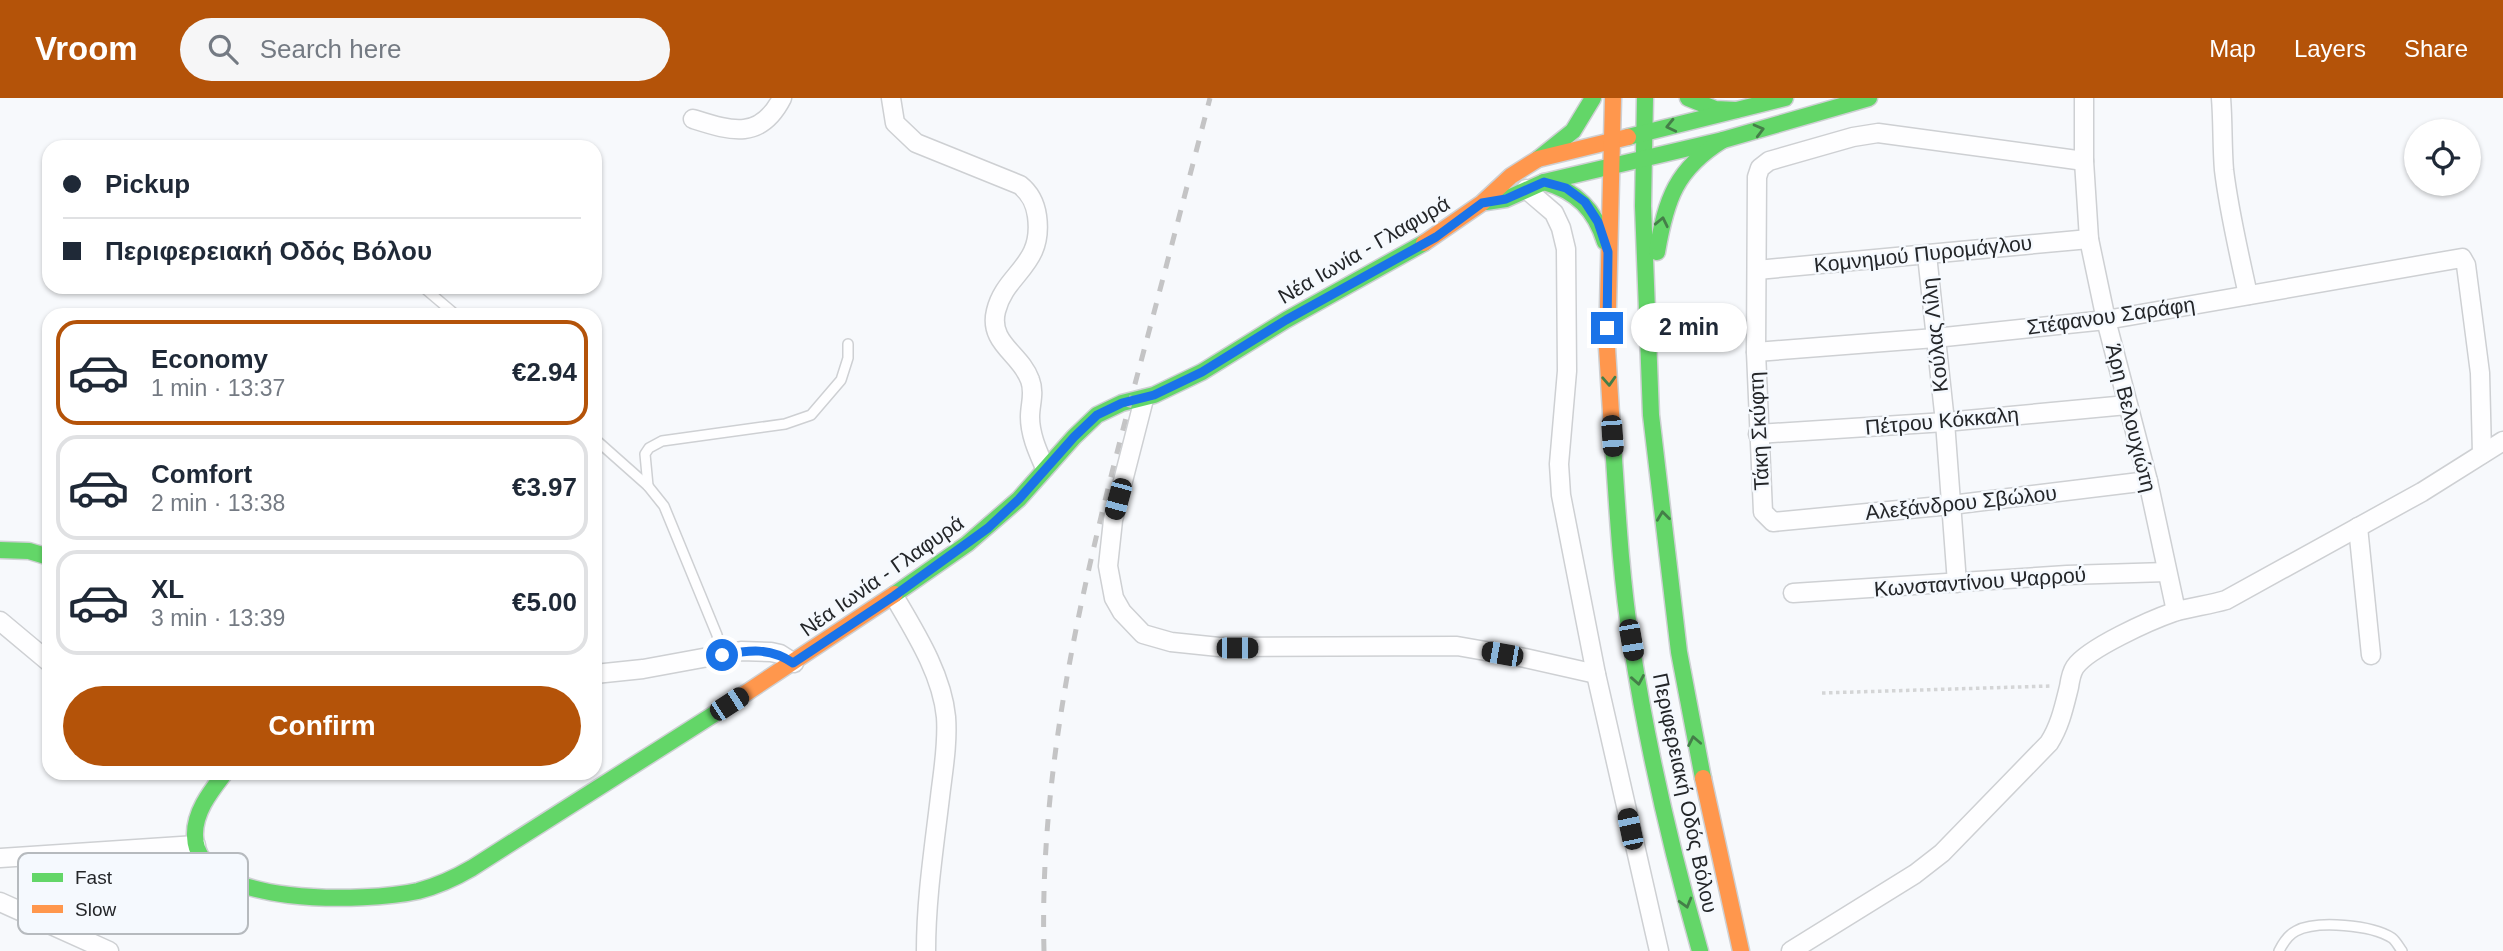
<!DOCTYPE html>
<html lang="en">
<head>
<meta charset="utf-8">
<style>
	body { margin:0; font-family:Helvetica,sans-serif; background:#f6f6f7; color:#1f2937; height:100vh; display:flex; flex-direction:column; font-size:26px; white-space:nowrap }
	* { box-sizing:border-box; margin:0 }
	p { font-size:23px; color:#747a83 }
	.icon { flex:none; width:38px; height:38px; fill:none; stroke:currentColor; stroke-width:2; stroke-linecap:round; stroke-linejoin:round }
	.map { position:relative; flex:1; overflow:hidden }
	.details { position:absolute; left:42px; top:210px; width:560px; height:472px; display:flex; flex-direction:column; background:#fff; border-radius:21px; box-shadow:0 2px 5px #0004 }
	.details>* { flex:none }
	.banner { position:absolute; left:42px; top:42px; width:560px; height:154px; border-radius:21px; box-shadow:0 2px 5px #0004; display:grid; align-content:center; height:154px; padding:0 21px; background:#fff }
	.buttons { position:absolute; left:2404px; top:21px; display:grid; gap:14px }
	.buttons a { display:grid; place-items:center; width:77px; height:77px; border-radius:50%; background:#fff; box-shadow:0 2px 5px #0004; font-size:35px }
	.end { position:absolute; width:32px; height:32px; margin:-16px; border:9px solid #1a73e8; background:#fff; box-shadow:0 0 0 4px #fff }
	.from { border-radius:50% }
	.bubble { position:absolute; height:49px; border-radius:24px; background:#fff; box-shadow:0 2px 5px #0004; font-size:23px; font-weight:700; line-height:49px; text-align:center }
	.car { position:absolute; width:21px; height:42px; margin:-21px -10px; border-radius:9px; box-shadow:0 0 5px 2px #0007; background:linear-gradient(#222 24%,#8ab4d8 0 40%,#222 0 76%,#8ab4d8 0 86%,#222 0) }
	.banner b { display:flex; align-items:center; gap:24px; height:66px; font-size:26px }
	.banner b+b { border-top:2px solid #e0e1e3 }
	.banner i { width:18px; height:18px; background:#1f2937 }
	ul { padding:12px 0 0; list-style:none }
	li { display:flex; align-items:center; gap:21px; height:105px; margin:0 14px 10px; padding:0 7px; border:4px solid #e0e1e3; border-radius:21px }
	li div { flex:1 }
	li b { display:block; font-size:26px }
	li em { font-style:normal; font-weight:700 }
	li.on { border-color:#b45309 }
	li>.icon { width:63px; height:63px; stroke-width:1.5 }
	.button { display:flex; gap:14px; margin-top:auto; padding:14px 21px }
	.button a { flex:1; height:80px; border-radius:42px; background:#b45309; color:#fff; font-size:28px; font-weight:700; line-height:80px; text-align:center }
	header { display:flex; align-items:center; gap:42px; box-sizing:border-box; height:98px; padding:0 35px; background:#b45309; color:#fff }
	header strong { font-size:33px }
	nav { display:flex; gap:38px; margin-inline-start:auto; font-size:24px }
	.search { width:490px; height:63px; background:#f6f6f7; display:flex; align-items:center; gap:18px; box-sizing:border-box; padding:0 24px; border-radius:38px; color:#747a83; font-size:26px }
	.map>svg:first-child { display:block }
</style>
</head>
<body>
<header>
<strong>Vroom</strong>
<div class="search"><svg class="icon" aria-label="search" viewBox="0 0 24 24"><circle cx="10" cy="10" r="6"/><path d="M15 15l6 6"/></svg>Search here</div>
<nav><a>Map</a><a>Layers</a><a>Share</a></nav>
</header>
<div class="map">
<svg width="2503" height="853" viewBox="0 0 2503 853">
	<rect width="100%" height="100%" fill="#f7f9fc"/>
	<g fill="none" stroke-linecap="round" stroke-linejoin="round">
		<defs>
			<g id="lane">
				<path d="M423 189 456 217"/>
				<path d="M595 341 648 388 664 408 717 537 722 557"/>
				<path d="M648 388 645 356 649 350 662 343 785 326 811 317 841 282 848 260V246"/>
				<path d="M2279 853C2283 845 2288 837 2296 833 2317 822 2372 827 2392 840 2396 843 2399 849 2402 853"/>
			</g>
			<g id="street">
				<path d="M891 0 895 25 916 45 1020 87C1030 95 1035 104 1037 118 1044 168 1005 175 996 213 988 245 1021 256 1030 282 1035 295 1030 306 1030 319 1030 337 1038 354 1045 370"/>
				<path d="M2084 0V63L2089 141 2106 222 2148 383 2176 513"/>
				<path d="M2221 0C2223 24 2222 48 2224 72 2229 114 2239 155 2248 197"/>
				<path d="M693 21C731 33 760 43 782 0"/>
				<path d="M2084 63 1878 35 1853 39 1769 63 1760 70 1757 79 1756 254 1763 414 1773 424 1951 407 2148 383"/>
				<path d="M1526 91 1554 115 1561 130 1566 151 1567 273 1559 366 1561 397 1596 576 1659 853"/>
				<path d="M1927 157 1945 324 1957 485"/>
				<path d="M1757 172 2089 141"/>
				<path d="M1756 254 1935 240 2106 222 2462 160 2466 167 2480 275 2482 356"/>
				<path d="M1144 301 1113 422 1108 468 1114 500 1122 514 1143 536 1171 544 1219 549 1457 548 1525 560 1596 576"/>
				<path d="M1758 336 1945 324 2127 307"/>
				<path d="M2358 429 2371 557"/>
				<path d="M1793 495 2067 477 2167 474"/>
				<path d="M894 498C915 534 942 576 946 619 948 646 943 673 940 699 934 750 926 801 926 853"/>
				<path d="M0 523 49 564"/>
				<path d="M595 576 643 571 741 553 771 554 780 556 794 565"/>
				<path d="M0 760 196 747"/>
				<path d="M0 804 109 853"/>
				<path d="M1791 853 1915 776 1942 755 2049 645C2060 628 2064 609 2069 589 2070 582 2071 575 2075 569 2088 550 2151 522 2174 514 2191 509 2209 507 2226 502L2422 394 2503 343"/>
			</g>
			<g id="fast">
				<path d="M1645 0 1643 108 1651 317 1679 554 1703 680"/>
				<path d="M1688 0 1715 11 1736 12"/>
				<path d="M1628 39 1785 0"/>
				<path d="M1538 61 1573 33 1593 0"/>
				<path d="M1544 84C1577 93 1595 112 1605 144"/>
				<path d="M1486 104 1506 101 1544 84 1723 42 1869 0"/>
				<path d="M1657 154C1666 101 1676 71 1723 42"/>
				<path d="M1612 331C1617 402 1620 473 1631 543 1647 648 1671 751 1700 853"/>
				<path d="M0 452 29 453 49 459"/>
				<path d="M895 496 967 446 1019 401 1074 339 1097 317 1122 305 1154 297 1202 274 1286 222 1424 145"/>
				<path d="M224 676C211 693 194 714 195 738 197 811 369 804 418 793 437 788 455 780 472 770L719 613"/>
			</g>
			<g id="slow">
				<path d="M1424 145 1482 105 1511 78 1538 61 1628 39"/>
				<path d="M1612 331 1607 250 1613 0"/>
				<path d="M719 613 895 496"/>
				<path d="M1703 680 1741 853"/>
			</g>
		</defs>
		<use href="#lane" stroke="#ced0d3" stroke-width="12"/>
		<use href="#street" stroke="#ced0d3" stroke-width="21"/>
		<use href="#fast" stroke="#ced0d3" stroke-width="19"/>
		<use href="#slow" stroke="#ced0d3" stroke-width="19"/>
		<path stroke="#d4d5d6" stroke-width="3.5" stroke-dasharray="3.5 3.5" stroke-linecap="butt" d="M1822 595 2051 588"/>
		<use href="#lane" stroke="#fefeff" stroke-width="9"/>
		<use href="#street" stroke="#fefeff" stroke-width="18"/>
		<use href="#fast" stroke="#63d668" stroke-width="16"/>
		<use href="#slow" stroke="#ff974d" stroke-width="16"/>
		<path stroke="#c4c4c5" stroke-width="5" stroke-dasharray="12 12" stroke-linecap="butt" d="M1044 853C1039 669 1082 489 1128 312 1156 208 1183 104 1210 0"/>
	</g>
	<defs><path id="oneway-chevron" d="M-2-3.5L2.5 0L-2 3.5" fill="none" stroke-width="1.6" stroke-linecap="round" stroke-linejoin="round" transform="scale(1.75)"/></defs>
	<g stroke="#447e48">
		<use href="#oneway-chevron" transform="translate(1671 28) rotate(167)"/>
		<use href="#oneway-chevron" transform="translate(1759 32) rotate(-15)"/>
		<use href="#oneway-chevron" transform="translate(1662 124) rotate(-78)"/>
		<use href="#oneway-chevron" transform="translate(1609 283) rotate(87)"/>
		<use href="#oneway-chevron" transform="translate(1663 418) rotate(-97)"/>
		<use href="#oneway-chevron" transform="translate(1638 582) rotate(80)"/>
		<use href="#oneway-chevron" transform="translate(1694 643) rotate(-101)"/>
		<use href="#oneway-chevron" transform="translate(1686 805) rotate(74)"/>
	</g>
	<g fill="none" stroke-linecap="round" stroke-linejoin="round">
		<path stroke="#1a73e8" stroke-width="9" d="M722 557C749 552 770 549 793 565L894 498 988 430 1019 401 1074 339 1097 317 1122 305 1154 297 1202 274 1286 222 1436 139 1482 105 1506 101 1544 84 1566 90 1585 104 1598 124 1608 154 1607 230"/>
	</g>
	<g text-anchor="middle" stroke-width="5" stroke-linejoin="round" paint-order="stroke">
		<g font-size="21" fill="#242629" stroke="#f5f9fe">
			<text transform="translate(1364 152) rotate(-30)" y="7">Νέα Ιωνία - Γλαφυρά</text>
			<text transform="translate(1923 156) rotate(-6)" y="7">Κομνημού Πυρομάγλου</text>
			<text transform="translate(2111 218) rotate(-8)" y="7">Στέφανου Σαράφη</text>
			<text transform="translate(1935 237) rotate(-96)" y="7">Κούλας Λίλη</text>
			<text transform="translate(2131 320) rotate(76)" y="7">Άρη Βελουχιώτη</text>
			<text transform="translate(1942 323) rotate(-5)" y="7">Πέτρου Κόκκαλη</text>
			<text transform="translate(1759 333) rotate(-93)" y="7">Τάκη Σκύφτη</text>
			<text transform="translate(1961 405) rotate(-6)" y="7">Αλεξάνδρου Σβώλου</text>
			<text transform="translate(882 478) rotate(-35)" y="7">Νέα Ιωνία - Γλαφυρά</text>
			<text transform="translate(1980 484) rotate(-4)" y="7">Κωνσταντίνου Ψαρρού</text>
			<text transform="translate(1685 695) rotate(78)" y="7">Περιφερειακή Οδός Βόλου</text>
		</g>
	</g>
	<rect x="18" y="755" width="230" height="81" rx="10" fill="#f5f9fe" stroke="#b6babe" stroke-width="2"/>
	<rect x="32" y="775" width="31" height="9" fill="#63d668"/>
	<rect x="32" y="807" width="31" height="8" fill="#ff974d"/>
	<g font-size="19" fill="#242629">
		<text x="75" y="786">Fast</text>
		<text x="75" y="818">Slow</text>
	</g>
</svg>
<div class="buttons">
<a><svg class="icon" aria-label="locate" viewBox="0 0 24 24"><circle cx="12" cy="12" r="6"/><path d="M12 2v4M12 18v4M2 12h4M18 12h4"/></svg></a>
</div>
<i class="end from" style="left:722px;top:557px"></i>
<i class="end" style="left:1607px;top:230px"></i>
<div class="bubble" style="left:1631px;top:205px;width:116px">2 min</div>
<i class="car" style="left:1612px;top:338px;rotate:176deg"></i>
<i class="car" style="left:1118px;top:401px;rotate:195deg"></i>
<i class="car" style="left:1631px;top:542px;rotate:170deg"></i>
<i class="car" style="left:1237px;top:550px;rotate:90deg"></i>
<i class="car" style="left:1502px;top:556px;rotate:280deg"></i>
<i class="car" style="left:729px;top:606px;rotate:57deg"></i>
<i class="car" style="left:1630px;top:731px;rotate:348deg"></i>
<div class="banner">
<b><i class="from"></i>Pickup</b>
<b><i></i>Περιφερειακή Οδός Βόλου</b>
</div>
<section class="details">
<ul>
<li class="on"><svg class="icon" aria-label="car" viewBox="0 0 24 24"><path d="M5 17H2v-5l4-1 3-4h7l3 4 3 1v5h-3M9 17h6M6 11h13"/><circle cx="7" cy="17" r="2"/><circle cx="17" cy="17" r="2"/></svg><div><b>Economy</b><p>1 min · 13:37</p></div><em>€2.94</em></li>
<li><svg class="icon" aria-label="car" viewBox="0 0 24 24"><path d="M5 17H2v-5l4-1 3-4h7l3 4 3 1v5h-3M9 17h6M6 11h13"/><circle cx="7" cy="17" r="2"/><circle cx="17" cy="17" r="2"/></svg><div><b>Comfort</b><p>2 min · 13:38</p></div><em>€3.97</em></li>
<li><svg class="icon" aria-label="car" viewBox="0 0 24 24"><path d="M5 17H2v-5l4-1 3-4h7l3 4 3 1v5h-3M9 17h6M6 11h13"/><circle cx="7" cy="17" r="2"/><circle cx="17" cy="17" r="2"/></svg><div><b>XL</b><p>3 min · 13:39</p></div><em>€5.00</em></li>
</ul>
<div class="button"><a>Confirm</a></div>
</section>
</div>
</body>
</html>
